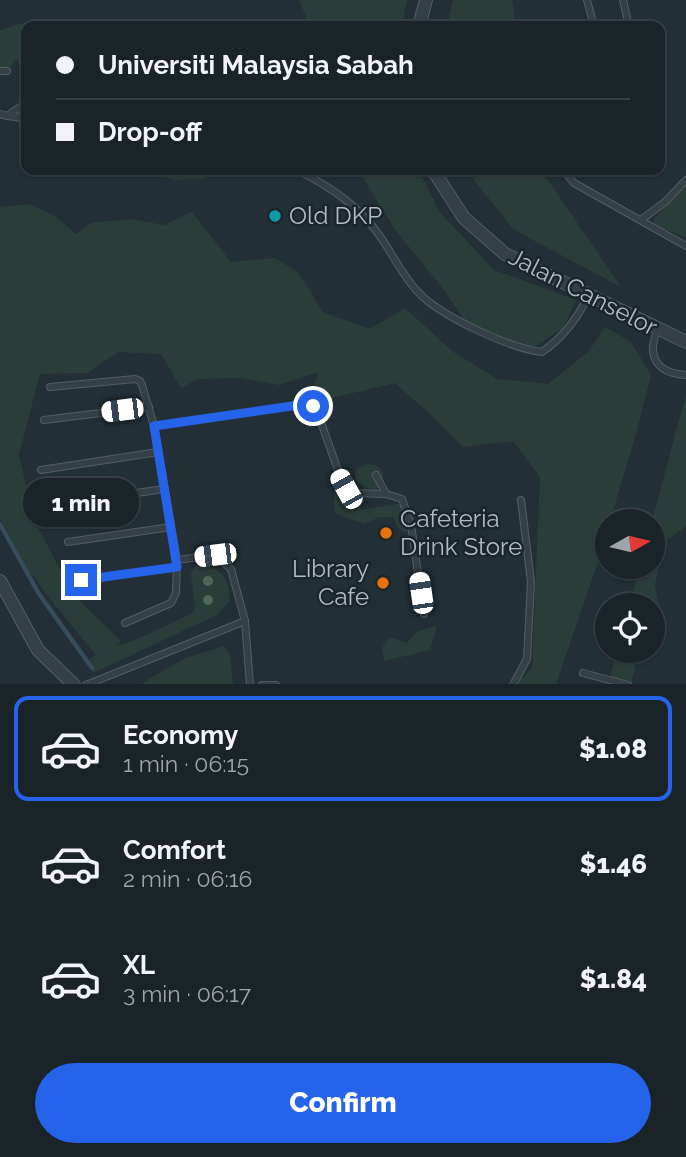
<!DOCTYPE html>
<html lang="en">
<head>
<meta charset="utf-8">
<style>
	body { margin:0; font-family:Raleway,sans-serif; background:#272f34; color:#f1f3f6; height:100vh; display:flex; flex-direction:column; font-size:26px; white-space:nowrap }
	* { box-sizing:border-box; margin:0 }
	p { font-size:23px; color:#9fa4a8 }
	.icon { flex:none; width:38px; height:38px; fill:none; stroke:currentColor; stroke-width:2; stroke-linecap:round; stroke-linejoin:round }
	.map { position:relative; height:684px; overflow:hidden }
	.details { display:flex; flex-direction:column; background:#1a2328; flex:1 }
	.details>* { flex:none }
	.banner { position:absolute; left:21px; top:21px; width:644px; height:154px; border-radius:14px; box-shadow:0 2px 5px #0004,0 0 0 2px #384045; display:grid; align-content:center; height:154px; padding:0 35px; background:#1a2328 }
	.needle { width:46px; rotate:82deg }
	.buttons { position:absolute; left:595px; top:509px; display:grid; gap:14px }
	.buttons a { display:grid; place-items:center; width:70px; height:70px; border-radius:50%; background:#1a2328; box-shadow:0 2px 5px #0004,0 0 0 2px #384045; font-size:35px }
	.end { position:absolute; width:32px; height:32px; margin:-16px; border:9px solid #2563eb; background:#fff; box-shadow:0 0 0 4px #fff }
	.from { border-radius:50% }
	.bubble { position:absolute; height:49px; border-radius:24px; background:#1a2328; box-shadow:0 2px 5px #0004,0 0 0 2px #384045; font-size:23px; font-weight:800; line-height:49px; text-align:center }
	.car { position:absolute; width:21px; height:42px; margin:-21px -10px; border-radius:9px; box-shadow:0 0 5px 2px #0007; background:linear-gradient(#fff 24%,#345 0 40%,#fff 0 76%,#345 0 86%,#fff 0) }
	.banner b { display:flex; align-items:center; gap:24px; height:66px; font-size:26px }
	.banner b+b { border-top:2px solid #384045 }
	.banner i { width:18px; height:18px; background:#f1f3f6 }
	ul { padding:12px 0 0; list-style:none }
	li { display:flex; align-items:center; gap:21px; height:105px; margin:0 14px 10px; padding:0 21px; border:4px solid transparent; border-radius:14px }
	li div { flex:1 }
	li b { display:block; font-size:26px }
	li em { font-style:normal; font-weight:800 }
	li.selected { border-color:#2563eb }
	li>.icon { width:63px; height:63px; stroke-width:1.5 }
	.button { display:flex; gap:14px; margin-top:auto; padding:14px 35px }
	.button a { flex:1; height:80px; border-radius:42px; background:#2563eb; color:#fff; font-size:28px; font-weight:800; line-height:80px; text-align:center }
	.map>svg:first-child { display:block }
</style>
</head>
<body>
<div class="map">
<svg width="686" height="685" viewBox="0 0 686 685">
	<rect width="100%" height="100%" fill="#222f36"/>
	<g fill="#2a3e39">
		<path d="M299 0H407L402 26H310Z"/>
		<path d="M453 0H512L516 26H447Z"/>
		<path d="M23 23 28 26 26 63 15 60 3 76 0 75V30Z"/>
		<path d="M147 170H214L205 179 172 180Z"/>
		<path d="M354 170H419L439 211 494 270 576 300 564 327 530 350 472 331 441 286 396 231 362 176Z"/>
		<path d="M466 170H541L621 287 514 230Z"/>
		<path d="M686 186V238L653 224 655 218Z"/>
		<path d="M29 204 55 216 76 234 91 223 130 219 164 225 192 212 231 262 275 258 298 272 323 312 370 329 405 308 452 351 497 379 548 384 589 351 605 327 631 342 651 375 636 434 610 521 607 522V530L598 562 556 684H518L532 667 540 477 513 441 463 447 431 415 395 383 306 404 319 372 279 385 240 378 198 379 181 388 161 354 118 352 87 373 40 374 19 454 33 518 73 594 121 641 115 646 133 641 195 612 191 574 197 564C222 569 230 576 229 602L217 615 93 673 87 661 96 655 54 604 27 568 0 518V207Z"/>
		<path d="M686 394V526L663 543 655 586 662 622 653 636V606L629 605 640 567H653L652 521Z"/>
		<path d="M366 464 376 465 383 472V483L375 490 363 486 355 480 356 470Z"/>
		<path d="M340 476 348 490 361 495V510L403 503 413 513 414 521 405 533 397 527 393 517H379L365 524 336 514C333 501 332 488 340 476Z"/>
		<path d="M437 626 430 650 384 661 382 648 390 637 407 643 418 631Z"/>
		<path d="M224 646 230 655 233 684H141L183 659Z"/>
		<path d="M617 651H642L637 659 631 684 608 685Z"/>
	</g>
	<g fill="none" stroke-linecap="round" stroke-linejoin="round">
		<path stroke="#364e5c" stroke-width="4.5" d="M0 524 39 594 92 668"/>
		<defs>
			<g id="service">
				<path d="M587 0 594 26"/>
				<path d="M623 0 629 26"/>
				<path d="M0 71H7"/>
				<path d="M0 114 7 116 26 103"/>
				<path d="M7 116 23 118"/>
				<path d="M563 170 574 183 686 246"/>
				<path d="M301 172C334 189 361 208 382 239 394 257 403 276 418 292 440 316 509 348 542 352 564 337 578 318 589 294"/>
				<path d="M641 220 665 202 686 180"/>
				<path d="M658 329C646 356 656 373 686 375"/>
				<path d="M50 387 135 379 140 381 142 385 154 426"/>
				<path d="M44 420 149 407"/>
				<path d="M41 470 158 452"/>
				<path d="M376 475 386 494"/>
				<path d="M47 506 164 489"/>
				<path d="M68 542 171 527"/>
				<path d="M81 580 177 567"/>
				<path d="M245 621 231 569 215 555 177 560 154 426 306 404 317 411 340 476 347 489 353 493 386 494 402 499 411 525 424 614"/>
				<path d="M125 623 171 603 176 593 177 565"/>
				<path d="M583 673 628 685"/>
				<path d="M86 685 245 621 250 685"/>
				<path d="M262 685H276"/>
				<path d="M513 685 527 659 531 582 521 500"/>
			</g>
			<g id="minor">
				<path d="M419 26 426 0"/>
				<path d="M433 170 464 218 505 254 686 342"/>
				<path d="M0 581 38 650 74 685"/>
			</g>
		</defs>
		<use href="#service" stroke="#535e64" stroke-width="8"/>
		<use href="#minor" stroke="#535e64" stroke-width="14"/>
		<use href="#service" stroke="#354046" stroke-width="6"/>
		<use href="#minor" stroke="#354046" stroke-width="12"/>
	</g>
	<g fill="#4d6856">
		<circle cx="208" cy="581" r="5"/>
		<circle cx="208" cy="600" r="5"/>
	</g>
	<g fill="none" stroke-linecap="round" stroke-linejoin="round">
		<path stroke="#2563eb" stroke-width="9" d="M81 580 177 567 154 426 306 404 313 406"/>
	</g>
	<circle fill="#0f9aa8" stroke="#1b252b" stroke-width="2.5" cx="275" cy="216" r="7"/>
	<g fill="#e8710a" stroke="#1b252b" stroke-width="2.5">
		<circle cx="386" cy="533" r="7"/>
		<circle cx="383" cy="583" r="7"/>
	</g>
	<g text-anchor="middle" stroke-width="5" stroke-linejoin="round" paint-order="stroke">
		<g font-size="24" fill="#b0bbc3" stroke="#1b252b" text-anchor="start">
			<text x="289" y="224">Old DKP</text>
			<text x="400" y="527">Cafeteria<tspan x="400" dy="28">Drink Store</tspan></text>
			<text x="369" y="577" text-anchor="end">Library<tspan x="369" dy="28">Cafe</tspan></text>
		</g>
		<g font-size="24" fill="#b0bbc3" stroke="#1b252b">
			<text transform="translate(583 292) rotate(27)" y="8">Jalan Canselor</text>
		</g>
	</g>
</svg>
<div class="buttons">
<a><svg class="needle" viewBox="-14 -14 28 28"><path d="M0-13l5 13h-10z" fill="#e53935"/><path d="M0 13l5-13h-10z" fill="#9fa4a8"/></svg></a>
<a><svg class="icon" aria-label="locate" viewBox="0 0 24 24"><circle cx="12" cy="12" r="6"/><path d="M12 2v4M12 18v4M2 12h4M18 12h4"/></svg></a>
</div>
<i class="end from" style="left:313px;top:406px"></i>
<i class="end" style="left:81px;top:580px"></i>
<div class="bubble" style="left:23px;top:478px;width:116px">1 min</div>
<i class="car" style="left:122px;top:410px;rotate:263deg"></i>
<i class="car" style="left:346px;top:489px;rotate:331deg"></i>
<i class="car" style="left:215px;top:555px;rotate:263deg"></i>
<i class="car" style="left:421px;top:593px;rotate:352deg"></i>
<div class="banner">
<b><i class="from"></i>Universiti Malaysia Sabah</b>
<b><i></i>Drop-off</b>
</div>
</div>
<section class="details">
<ul>
<li class="selected"><svg class="icon" aria-label="car" viewBox="0 0 24 24"><path d="M5 17H2v-5l4-1 3-4h7l3 4 3 1v5h-3M9 17h6M6 11h13"/><circle cx="7" cy="17" r="2"/><circle cx="17" cy="17" r="2"/></svg><div><b>Economy</b><p>1 min · 06:15</p></div><em>$1.08</em></li>
<li><svg class="icon" aria-label="car" viewBox="0 0 24 24"><path d="M5 17H2v-5l4-1 3-4h7l3 4 3 1v5h-3M9 17h6M6 11h13"/><circle cx="7" cy="17" r="2"/><circle cx="17" cy="17" r="2"/></svg><div><b>Comfort</b><p>2 min · 06:16</p></div><em>$1.46</em></li>
<li><svg class="icon" aria-label="car" viewBox="0 0 24 24"><path d="M5 17H2v-5l4-1 3-4h7l3 4 3 1v5h-3M9 17h6M6 11h13"/><circle cx="7" cy="17" r="2"/><circle cx="17" cy="17" r="2"/></svg><div><b>XL</b><p>3 min · 06:17</p></div><em>$1.84</em></li>
</ul>
<div class="button"><a>Confirm</a></div>
</section>
</body>
</html>
